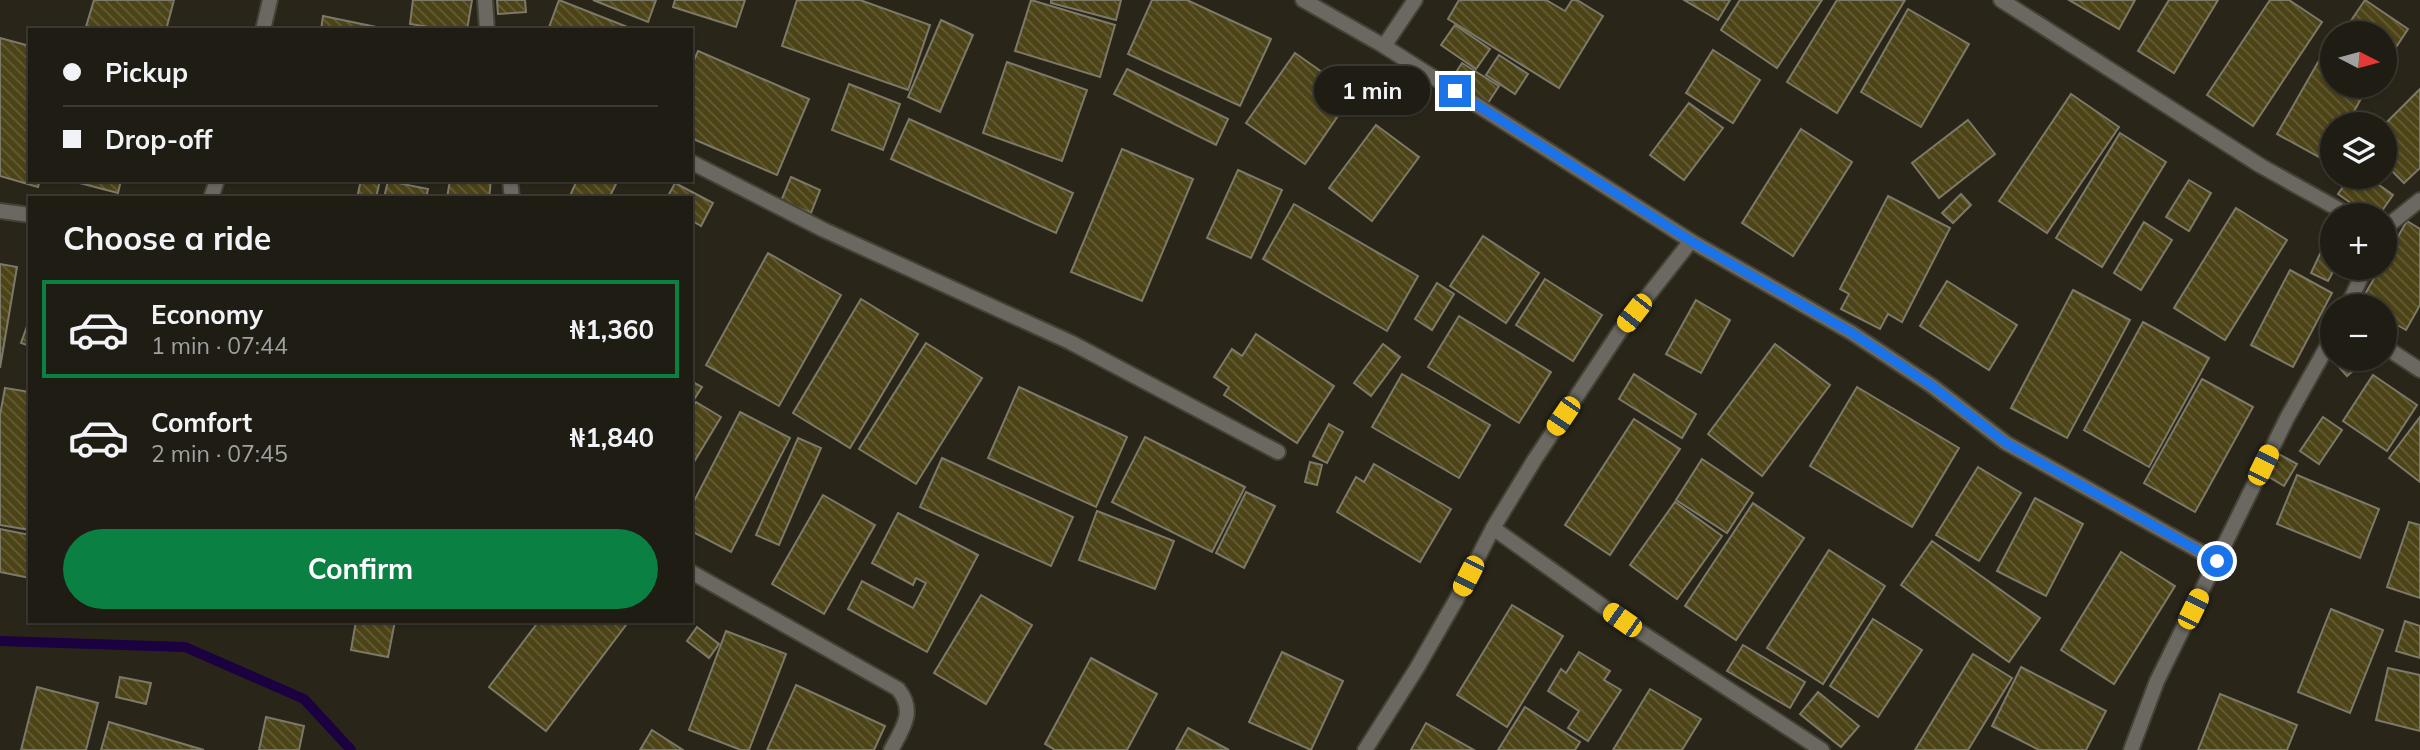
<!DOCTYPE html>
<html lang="en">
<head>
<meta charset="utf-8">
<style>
	body { margin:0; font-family:Mulish,sans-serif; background:#27251c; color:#f1f3f6; height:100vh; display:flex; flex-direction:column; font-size:26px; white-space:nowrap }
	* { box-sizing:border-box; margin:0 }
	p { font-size:23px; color:#a1a1a0 }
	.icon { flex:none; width:38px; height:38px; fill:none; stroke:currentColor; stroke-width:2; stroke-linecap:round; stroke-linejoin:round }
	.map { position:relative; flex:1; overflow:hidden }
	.sheet { position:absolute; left:28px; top:196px; width:665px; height:427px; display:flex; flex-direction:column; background:#1f1c13; border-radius:0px; box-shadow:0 2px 5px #0004,0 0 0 2px #3c3a33 }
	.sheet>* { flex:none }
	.top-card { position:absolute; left:28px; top:28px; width:665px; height:154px; border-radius:0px; box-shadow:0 2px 5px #0004,0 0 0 2px #3c3a33; display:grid; align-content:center; height:154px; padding:0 35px; background:#1f1c13 }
	.needle { width:46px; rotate:96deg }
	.buttons { position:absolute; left:2320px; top:21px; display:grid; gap:14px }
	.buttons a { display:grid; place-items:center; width:77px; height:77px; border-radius:50%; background:#1f1c13; box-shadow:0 2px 5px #0004,0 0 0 2px #3c3a33; font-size:35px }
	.end { position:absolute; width:32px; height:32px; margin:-16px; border:9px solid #1a73e8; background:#fff; box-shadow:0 0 0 4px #fff }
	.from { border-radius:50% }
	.bubble { position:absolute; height:49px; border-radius:24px; background:#1f1c13; box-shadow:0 2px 5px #0004,0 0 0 2px #3c3a33; font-size:23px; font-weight:700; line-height:49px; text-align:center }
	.car { position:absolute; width:21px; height:42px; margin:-21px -10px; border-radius:9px; box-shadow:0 0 5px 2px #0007; background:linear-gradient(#f5c518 24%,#345 0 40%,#f5c518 0 76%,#345 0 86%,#f5c518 0) }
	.top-card b { display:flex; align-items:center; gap:24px; height:66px; font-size:26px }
	.top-card b+b { border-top:2px solid #3c3a33 }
	.top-card i { width:18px; height:18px; background:#f1f3f6 }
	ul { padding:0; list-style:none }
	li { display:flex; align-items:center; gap:21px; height:98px; margin:0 14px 10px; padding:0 21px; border:4px solid transparent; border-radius:0px }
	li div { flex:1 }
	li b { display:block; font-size:26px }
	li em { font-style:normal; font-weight:700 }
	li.active { border-color:#0b8043 }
	li>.icon { width:63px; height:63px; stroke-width:1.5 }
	h2 { padding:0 35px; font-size:32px; line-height:84px }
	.action { display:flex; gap:14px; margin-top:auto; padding:14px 35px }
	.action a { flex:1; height:80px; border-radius:42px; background:#0b8043; color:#fff; font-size:28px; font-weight:700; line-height:80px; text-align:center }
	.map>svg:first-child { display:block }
</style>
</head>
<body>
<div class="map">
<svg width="2420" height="750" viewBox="0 0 2420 750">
	<defs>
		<pattern id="building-back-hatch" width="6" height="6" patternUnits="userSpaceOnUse" patternTransform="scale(1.75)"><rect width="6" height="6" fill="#4c4317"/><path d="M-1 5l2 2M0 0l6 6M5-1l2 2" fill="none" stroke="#655d37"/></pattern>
	</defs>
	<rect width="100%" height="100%" fill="#292619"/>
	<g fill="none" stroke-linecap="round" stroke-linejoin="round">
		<path stroke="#1b013f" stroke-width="10" d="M0 641 185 647 304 699 351 750"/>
	</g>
	<g fill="url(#building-back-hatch)" stroke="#7c7969" stroke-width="2">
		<path d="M94 0H174L166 30H85Z"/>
		<path d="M413 0H472L467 30H448L410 24Z"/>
		<path d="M497 0H525L526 12 498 14Z"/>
		<path d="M559 0 635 30H548Z"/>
		<path d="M593 0H656L648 22Z"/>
		<path d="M675 0H745L736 27 673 7Z"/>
		<path d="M797 0H860L930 25 908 90 782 46Z"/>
		<path d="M1031 0 1115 25 1100 77 1015 51Z"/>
		<path d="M1051 0H1121L1116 20 1051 3Z"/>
		<path d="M1152 0H1187L1271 39 1240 106 1128 54Z"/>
		<path d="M1459 0H1546L1565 11 1572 0H1577L1603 16 1559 88 1448 19Z"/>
		<path d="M1684 0H1730L1718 20Z"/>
		<path d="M1740 0H1822L1777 68 1721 30Z"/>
		<path d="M1837 0H1905L1837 113 1787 82Z"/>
		<path d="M2069 0H2135L2119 29Z"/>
		<path d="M2169 0H2218L2174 73 2138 51Z"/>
		<path d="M2270 0H2289L2322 22 2253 126 2207 95Z"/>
		<path d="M2365 0 2408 29 2389 58 2385 56V33H2353L2346 28Z"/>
		<path d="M1908 9 1969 44 1921 127 1861 92Z"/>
		<path d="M323 16 391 30H321Z"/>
		<path d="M941 20 973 35 940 112 908 97Z"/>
		<path d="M1455 25 1490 49 1476 69 1441 45Z"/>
		<path d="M2333 36V86H2368L2347 124H2333V149L2326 161 2277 134Z"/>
		<path d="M0 38 30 46V180H40L38 187 0 176Z"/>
		<path d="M1713 50 1760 80 1733 123 1686 93Z"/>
		<path d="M698 51 809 99 777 175 691 138V67Z"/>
		<path d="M1295 53 1353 94 1305 164 1246 123Z"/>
		<path d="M1499 55 1528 74 1515 94 1486 75Z"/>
		<path d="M1007 62 1087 90 1062 161 983 133Z"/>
		<path d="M1462 63 1499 86 1486 106 1449 83Z"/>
		<path d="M1127 69 1228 119 1216 145 1114 94Z"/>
		<path d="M849 84 900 104 883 150 832 130Z"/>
		<path d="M2420 89V168L2404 183 2385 164V124Z"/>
		<path d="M2071 94 2119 127 2047 233 1999 201Z"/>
		<path d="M1689 103 1723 128 1684 180 1650 155Z"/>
		<path d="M909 119 1073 193 1056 233 891 159Z"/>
		<path d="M1968 120 1995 154 1939 198 1912 163Z"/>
		<path d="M1376 125 1419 157 1372 221 1329 188Z"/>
		<path d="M1801 129 1852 162 1793 256 1742 223Z"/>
		<path d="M2120 133 2166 162 2102 267 2056 238Z"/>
		<path d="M1122 149 1193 179 1142 301 1071 272Z"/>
		<path d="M1238 170 1282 190 1251 258 1207 238Z"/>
		<path d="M791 177 820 190 811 213 781 201Z"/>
		<path d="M2350 177H2368L2393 195 2379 215H2368L2338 194Z"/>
		<path d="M68 180H121L118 193Z"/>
		<path d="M361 180H380L376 198H357Z"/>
		<path d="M450 180H491L489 198H447Z"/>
		<path d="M577 180H618L609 198H569Z"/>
		<path d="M2189 180 2211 193 2189 231 2166 217Z"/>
		<path d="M388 181 428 189 426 198H384Z"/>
		<path d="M675 183 713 203 701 226 691 220V198H667Z"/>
		<path d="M1961 194 1971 205 1953 223 1942 213Z"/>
		<path d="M1888 196 1950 228 1902 322 1888 314 1880 329 1841 309 1849 294 1840 289Z"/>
		<path d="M1294 204 1418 276 1387 331 1263 259Z"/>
		<path d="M2236 208 2287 240 2225 340 2174 308Z"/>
		<path d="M2407 221 2420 229V305L2406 330 2385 318V306H2365L2360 303 2380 268H2385V259Z"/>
		<path d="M2144 222 2172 240 2141 290 2114 273Z"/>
		<path d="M1483 236 1539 273 1506 323 1450 286Z"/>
		<path d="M2328 237 2333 239V268H2335L2328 281 2311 273Z"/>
		<path d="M768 253 841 295 779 406 706 365Z"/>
		<path d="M0 264 17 267 0 368Z"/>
		<path d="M2290 270 2332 293 2293 367 2251 345Z"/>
		<path d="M1545 279 1602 315 1573 361 1516 325Z"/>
		<path d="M1947 281 2017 325 1989 370 1920 326Z"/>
		<path d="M1437 283 1454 294 1432 330 1415 319Z"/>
		<path d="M2073 290 2130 320 2067 438 2011 408Z"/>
		<path d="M861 299 918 334 850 448 793 413Z"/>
		<path d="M1696 300 1730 320 1701 373 1666 354Z"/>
		<path d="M1459 316 1551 372 1519 423 1428 367Z"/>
		<path d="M30 318V346L21 343Z"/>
		<path d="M2143 322 2209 358 2149 467 2084 430Z"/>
		<path d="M1256 334 1334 386 1297 443 1224 395 1229 387 1214 377 1232 349 1242 356Z"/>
		<path d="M926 343 982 378 916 484 859 449Z"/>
		<path d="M1383 344 1400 357 1371 396 1354 383Z"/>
		<path d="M1775 344 1830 385 1762 476 1708 434Z"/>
		<path d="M2333 355V359H2358L2362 363 2347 376 2330 357Z"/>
		<path d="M1402 374 1490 425 1459 478 1372 427Z"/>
		<path d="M1634 374 1696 414 1682 438 1619 399Z"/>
		<path d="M2373 375 2417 405 2387 451 2343 421Z"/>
		<path d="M2202 379 2253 407 2195 512 2144 483Z"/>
		<path d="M691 381 702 387 691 404Z"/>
		<path d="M1019 387 1127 437 1096 507 988 458Z"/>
		<path d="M1857 387 1959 448 1912 527 1810 466Z"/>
		<path d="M5 388 30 392V530L0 525V415Z"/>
		<path d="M696 402 721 417 691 467V409Z"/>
		<path d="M740 412 790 438 731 552 691 531V507Z"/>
		<path d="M2323 417 2342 430 2319 464 2300 451Z"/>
		<path d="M2420 417V482L2389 458Z"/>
		<path d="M1634 419 1680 449 1610 555 1565 525Z"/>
		<path d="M1329 424 1343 432 1327 463 1313 456Z"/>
		<path d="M1145 437 1245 487 1212 552 1112 502Z"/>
		<path d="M798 438 821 448 779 545 756 535Z"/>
		<path d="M2275 452 2297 464 2284 486 2262 473Z"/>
		<path d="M942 458 1073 517 1051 566 920 507Z"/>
		<path d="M1702 459 1753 493 1727 533 1676 500Z"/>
		<path d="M1310 462 1322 465 1317 485 1305 482Z"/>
		<path d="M1374 464 1451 509 1420 562 1337 512 1356 477 1364 482Z"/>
		<path d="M1978 467 2021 493 1979 561 1936 535Z"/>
		<path d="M2297 475 2379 509 2360 558 2277 524Z"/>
		<path d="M1246 492 1275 506 1244 568 1216 553Z"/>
		<path d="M823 495 875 525 824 614 772 584Z"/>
		<path d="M2035 498 2083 524 2046 596 1997 571Z"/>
		<path d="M1675 502 1722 536 1677 599 1630 565Z"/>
		<path d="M1753 503 1804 538 1736 640 1685 606Z"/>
		<path d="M1097 511 1174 541 1155 589 1079 560Z"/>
		<path d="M898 513 978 555 927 652 848 609 862 581 913 608 926 583 916 578 913 585 872 563Z"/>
		<path d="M2409 522 2420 525V598L2387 587Z"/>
		<path d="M0 529 30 535V578L0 572Z"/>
		<path d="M1932 541 2040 618 2009 662 1901 585Z"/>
		<path d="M1829 550 1885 586 1823 684 1767 648Z"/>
		<path d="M2121 552 2175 586 2114 684 2061 650Z"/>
		<path d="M981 595 1032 625 986 704 934 673Z"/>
		<path d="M1512 605 1563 636 1507 727 1457 695Z"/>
		<path d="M2331 609 2383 630 2350 713 2298 692Z"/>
		<path d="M1873 619 1922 650 1878 717 1830 686Z"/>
		<path d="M356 621H395L388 657 351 650Z"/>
		<path d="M539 621H629L546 731 489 687Z"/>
		<path d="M2405 621 2420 626V658L2396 651Z"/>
		<path d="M697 627 719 644 709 658 687 641Z"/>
		<path d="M726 631 786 654 749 750H741L689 730Z"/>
		<path d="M1743 645 1805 682 1790 708 1727 671Z"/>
		<path d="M1282 652 1343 681 1311 750 1249 722Z"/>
		<path d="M1579 652 1610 671 1604 680 1621 690 1588 741 1568 728 1579 711 1548 691 1561 669 1566 673Z"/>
		<path d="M1973 654 2012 678 1968 750H1915Z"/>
		<path d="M1091 658 1157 694 1127 750H1055L1045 744Z"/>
		<path d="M2021 667 2106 711 2086 750H2039L1992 726Z"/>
		<path d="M2388 668 2420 675V731L2376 720Z"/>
		<path d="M120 677 151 683 146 704 116 697Z"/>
		<path d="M796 685 885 726 874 750H767Z"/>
		<path d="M37 687 98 703 86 750H21Z"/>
		<path d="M1650 689 1701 719 1682 750H1613Z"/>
		<path d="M1818 692 1859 726 1841 747 1800 714Z"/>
		<path d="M2220 694 2297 725 2287 750H2198Z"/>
		<path d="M1525 707 1580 742 1575 750H1498Z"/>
		<path d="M266 717 304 726 299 750H259Z"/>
		<path d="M109 722 204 750H101Z"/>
		<path d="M1426 723 1474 750H1411Z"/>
		<path d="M1188 728 1229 750H1176Z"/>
		<path d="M652 730 683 750H640Z"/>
	</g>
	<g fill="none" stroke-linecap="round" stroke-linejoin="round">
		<defs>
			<g id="street">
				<path d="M485 0 487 30"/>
				<path d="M1303 0 1384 46 1691 241 1852 333 1932 386 2006 443 2217 561"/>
				<path d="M2001 0 2261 166 2349 215"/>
				<path d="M263 30 270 0"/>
				<path d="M1384 46 1415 0"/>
				<path d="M691 162 824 230 1070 342 1278 452"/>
				<path d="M510 180 512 198"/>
				<path d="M211 198 217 180"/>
				<path d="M0 211 30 215"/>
				<path d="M2385 228 2420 200"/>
				<path d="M2348 306 2365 268"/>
				<path d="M2385 347 2420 370"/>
				<path d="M1493 528 1622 620 1822 750"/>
				<path d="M691 572 898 689C916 711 903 728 891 750"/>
				<path d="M1365 750 1417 668 1456 600 1493 528 1535 459 1620 331 1691 241"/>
				<path d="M2131 750 2157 681 2287 418 2333 336"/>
			</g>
		</defs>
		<use href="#street" stroke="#444235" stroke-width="18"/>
		<use href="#street" stroke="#6a6861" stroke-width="14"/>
	</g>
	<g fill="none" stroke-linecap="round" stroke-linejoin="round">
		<path stroke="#1a73e8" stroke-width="9" d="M1455 91 1691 241 1852 333 1932 386 2006 443 2217 561"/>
	</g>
</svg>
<div class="buttons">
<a><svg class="needle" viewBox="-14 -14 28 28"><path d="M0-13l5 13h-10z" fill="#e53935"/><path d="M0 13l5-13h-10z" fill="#a1a1a0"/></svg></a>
<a><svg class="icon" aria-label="layers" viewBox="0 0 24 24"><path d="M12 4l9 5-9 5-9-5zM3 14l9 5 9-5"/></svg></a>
<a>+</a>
<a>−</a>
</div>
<i class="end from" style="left:2217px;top:561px"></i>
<i class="end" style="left:1455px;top:91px"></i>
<div class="bubble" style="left:1314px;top:66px;width:116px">1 min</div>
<i class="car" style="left:1634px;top:313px;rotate:218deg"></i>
<i class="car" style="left:1563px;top:416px;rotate:214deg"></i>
<i class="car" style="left:2263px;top:465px;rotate:26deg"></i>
<i class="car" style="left:1468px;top:576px;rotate:207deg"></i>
<i class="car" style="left:2193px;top:609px;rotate:26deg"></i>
<i class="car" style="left:1622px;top:620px;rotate:305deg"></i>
<div class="top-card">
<b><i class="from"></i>Pickup</b>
<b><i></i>Drop-off</b>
</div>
<section class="sheet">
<h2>Choose a ride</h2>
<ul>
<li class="active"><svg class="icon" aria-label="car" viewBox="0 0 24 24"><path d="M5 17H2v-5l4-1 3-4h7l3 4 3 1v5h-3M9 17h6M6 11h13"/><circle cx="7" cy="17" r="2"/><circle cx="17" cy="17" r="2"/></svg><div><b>Economy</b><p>1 min · 07:44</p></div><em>₦1,360</em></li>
<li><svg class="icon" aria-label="car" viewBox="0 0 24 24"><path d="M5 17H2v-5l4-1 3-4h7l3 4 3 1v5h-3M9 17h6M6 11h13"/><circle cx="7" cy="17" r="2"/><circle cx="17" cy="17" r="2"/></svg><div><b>Comfort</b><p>2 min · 07:45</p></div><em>₦1,840</em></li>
</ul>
<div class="action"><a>Confirm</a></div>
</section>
</div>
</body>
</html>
